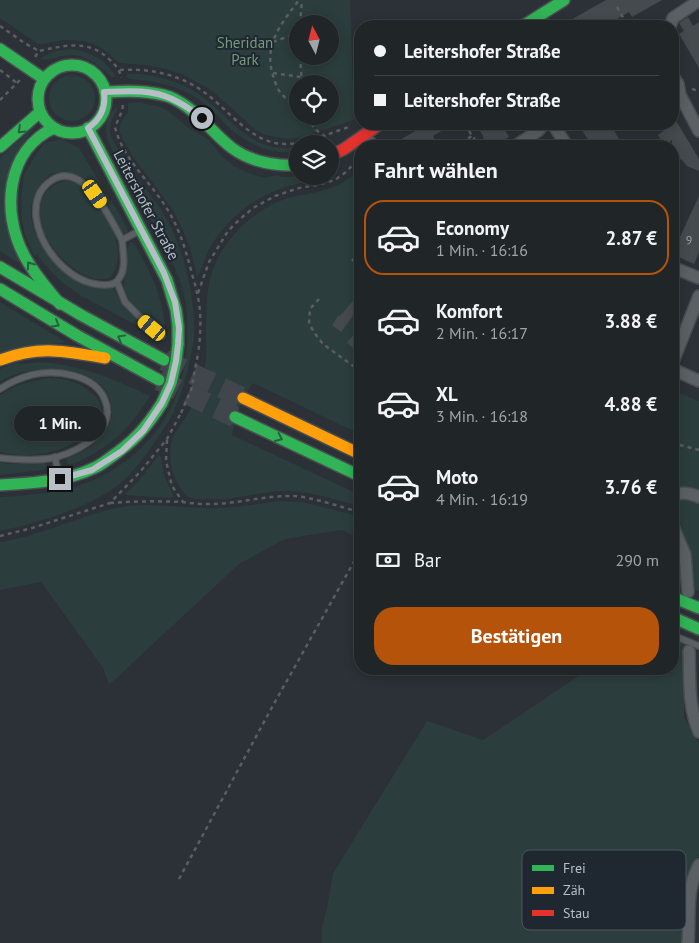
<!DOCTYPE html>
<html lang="de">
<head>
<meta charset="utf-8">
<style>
	body { margin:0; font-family:"PT Sans",sans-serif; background:#282d30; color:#f1f3f6; height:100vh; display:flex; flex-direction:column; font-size:19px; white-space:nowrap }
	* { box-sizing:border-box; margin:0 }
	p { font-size:16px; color:#a2a5a8 }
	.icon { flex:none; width:28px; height:28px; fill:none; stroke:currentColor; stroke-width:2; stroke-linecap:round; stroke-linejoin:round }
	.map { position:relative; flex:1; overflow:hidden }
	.details { position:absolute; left:354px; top:140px; width:325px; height:535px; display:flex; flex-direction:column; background:#202528; border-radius:20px; box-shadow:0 2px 12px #0003,0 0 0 1px #3d4245 }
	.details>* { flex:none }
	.guide { position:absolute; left:354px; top:20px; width:325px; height:110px; border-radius:20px; box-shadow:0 2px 12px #0003,0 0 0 1px #3d4245; display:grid; align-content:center; height:110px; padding:0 20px; background:#202528 }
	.needle { width:32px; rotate:353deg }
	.tools { position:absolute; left:289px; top:15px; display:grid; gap:10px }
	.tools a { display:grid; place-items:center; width:50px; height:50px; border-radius:50%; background:#202528; box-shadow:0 2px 12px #0003,0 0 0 1px #3d4245; font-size:25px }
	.end { position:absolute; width:22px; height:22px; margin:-11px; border:6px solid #b6bec6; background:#111; box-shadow:0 0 0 2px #111 }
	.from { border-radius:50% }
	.bubble { position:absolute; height:35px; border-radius:18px; background:#202528; box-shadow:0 2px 12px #0003,0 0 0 1px #3d4245; font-size:16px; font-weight:800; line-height:35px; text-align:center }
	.car { position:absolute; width:15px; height:30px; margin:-15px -8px; border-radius:6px; box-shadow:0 0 4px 1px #0007; background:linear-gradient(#f5c518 24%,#345 0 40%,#f5c518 0 76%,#345 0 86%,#f5c518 0) }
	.guide b { display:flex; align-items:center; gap:18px; height:48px; font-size:19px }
	.guide b+b { border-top:1px solid #3d4245 }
	.guide i { width:12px; height:12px; background:#f1f3f6 }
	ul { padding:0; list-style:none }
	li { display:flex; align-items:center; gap:15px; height:75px; margin:0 10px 8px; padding:0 10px; border:2px solid transparent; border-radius:20px }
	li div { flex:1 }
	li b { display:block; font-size:19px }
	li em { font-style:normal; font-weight:800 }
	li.on { border-color:#b45309 }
	li>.icon { width:45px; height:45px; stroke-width:1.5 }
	h2 { padding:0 20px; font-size:22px; line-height:60px }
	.pay { display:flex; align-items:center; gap:12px; height:55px; padding:0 20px; font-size:19px }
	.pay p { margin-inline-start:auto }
	.primary-button { display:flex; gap:10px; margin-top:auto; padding:10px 20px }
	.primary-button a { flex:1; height:58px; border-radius:20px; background:#b45309; color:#fff; font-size:20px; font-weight:800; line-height:58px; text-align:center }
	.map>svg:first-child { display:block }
</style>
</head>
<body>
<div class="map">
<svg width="699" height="943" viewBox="0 0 699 943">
	<rect width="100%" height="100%" fill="#2b3136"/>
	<g fill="#2b3d3c" fill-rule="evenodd">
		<path d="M0 0H350L354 120 298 138 287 139 265 135 256 130 248 123 211 90 182 74 166 69 145 65 119 63 103 49 93 44 84 41 63 40 43 44H38L0 18ZM298 24H330V56H298ZM298 84H330V116H298Z"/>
		<path d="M70 49C89 51 106 59 116 77H112C96 65 86 52 63 56 54 58 49 62 40 59 49 52 59 50 70 49Z"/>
		<path d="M128 74C138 73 148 75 158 77 173 81 188 86 200 95 234 119 249 154 297 147V152C270 155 247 144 227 126 220 119 213 110 205 104 182 86 157 81 129 79L126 77Z"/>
		<circle cx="72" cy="98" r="23"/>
		<path d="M139 102 161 107 170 112 186 126 209 140 221 155 233 166 251 174 265 178 276 175 282 177 327 176C313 180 299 183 286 187 255 196 227 219 211 246 205 256 203 268 197 277L190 248 182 228 173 210 133 157 120 134 119 129 121 122 128 112V103Z"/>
		<path d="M118 107C115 116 109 122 110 132 111 138 115 144 118 149 129 169 143 185 156 202 181 236 196 294 194 336 194 343 192 349 191 355 187 376 183 390 174 410L175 411C163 430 151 449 136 467 131 472 128 477 123 481 93 507 38 523 0 531V497C33 495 69 492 100 477 154 450 185 401 187 341 188 320 187 299 179 278 173 263 165 248 158 234 148 215 139 195 129 176 122 164 110 151 107 137 104 125 108 113 118 107Z"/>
		<path d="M37 124 19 149 18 263 0 251V158Z"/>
		<path d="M62 139 79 148 127 227 128 232 126 233H122C110 217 104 195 88 182 80 175 66 170 55 173 40 178 31 199 31 213 31 245 67 284 98 288 103 289 108 289 113 288L125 307 156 336 80 295 62 282 50 270 37 255 34 256 25 235 22 220 21 197 24 175 36 154 44 143Z"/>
		<path d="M360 169V224L353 237 354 250 360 244V434L253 383C241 400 236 414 232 435L360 495V506C335 500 308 490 282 491 262 492 242 498 222 499 214 499 196 501 188 497 184 495 182 489 179 486 170 472 167 450 174 435 180 425 187 416 192 406 198 394 203 379 205 366 207 356 206 346 206 336 207 289 205 265 240 228 250 218 264 208 277 202 298 193 322 194 342 183 349 179 354 174 360 169Z"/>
		<path d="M67 181C72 182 77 183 81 187 104 203 132 253 110 278 86 286 56 256 45 236 34 215 39 184 67 181Z"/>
		<path d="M130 242 134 243C150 271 165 299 165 332H161C148 318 124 305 124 284 124 276 127 269 127 261 128 254 126 248 130 242Z"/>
		<path d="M0 302 66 342 0 353Z"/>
		<path d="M39 362C79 364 114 379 150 396 134 423 114 444 86 458 80 461 75 464 68 464L66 459C72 455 78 454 83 451 91 447 99 439 104 433 109 428 112 419 112 412 112 362 30 361 0 382V369L15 363 22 364Z"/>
		<path d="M48 378C63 378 77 381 88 390 124 416 80 444 54 451 38 456 16 456 0 452V395L18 385Z"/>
		<path d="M672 390 699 401V591L673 580Z"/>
		<path d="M158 455 161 457 164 475 174 497 170 498 126 495V493C139 481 149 469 158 455Z"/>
		<path d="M0 462 7 464 44 463 47 466 44 470 0 475Z"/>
		<path d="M277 501 302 502 358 516 360 517V529L352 535 341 530 285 539 239 564 109 685 103 668 41 582 0 590V542C44 536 84 512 128 506 152 503 177 507 201 508 226 509 252 505 277 501Z"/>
		<path d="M673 639 687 645 684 717 699 743V855L690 875 683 943H322V927L327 908 333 873 427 721 483 740 589 669H672Z"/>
	</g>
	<g fill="#454a4f">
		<path d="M606 0H662L632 17 629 12 605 26H560Z"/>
		<path d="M688 17 693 26 699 22V68L679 34 684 31 679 23Z"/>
		<path d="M672 114 699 159V171L687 166 682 160 672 156V140L664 145 658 135 665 130 660 124H672Z"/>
		<path d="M428 124H454L433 136 435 141 425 146H389Z"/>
		<path d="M476 124H501L509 137 493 146H470L484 138Z"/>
		<path d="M578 124H610L623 146H592Z"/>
		<path d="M699 196V252L694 264 672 254Z"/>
		<path d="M360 293V306L341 332 332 325 339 315 340 316Z"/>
		<path d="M354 334 360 338V354L347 343Z"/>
	</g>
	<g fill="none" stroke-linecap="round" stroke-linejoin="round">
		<g stroke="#40464c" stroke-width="21" stroke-dasharray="21 11" stroke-linecap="butt">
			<path d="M164 360 243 398"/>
			<path d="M159 380 235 417"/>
		</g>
		<defs>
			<g id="lane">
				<path d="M122 240C123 252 127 269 118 280 115 285 109 285 104 285 70 284 40 249 36 217 35 204 38 191 48 183 81 155 110 218 122 240L139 231"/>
				<path d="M117 282 125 302 143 320 162 336"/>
				<path d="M0 389C9 383 20 378 31 375 55 369 95 374 105 400 117 430 81 450 57 457 41 461 16 460 0 458"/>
				<path d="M55 457 59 477"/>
				<path d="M672 635 699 646"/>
			</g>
			<g id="street">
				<path d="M670 26 673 18 694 4 695 0"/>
				<path d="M672 75 678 84 680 95 699 131"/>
				<path d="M553 124 567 146"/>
				<path d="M364 135 373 146"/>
				<path d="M515 146 538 131 544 124"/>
				<path d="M672 267 699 278"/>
				<path d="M672 364 699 296"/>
				<path d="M672 369 699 381"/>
				<path d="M672 496C681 491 690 493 699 497"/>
				<path d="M672 524 685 555 688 592"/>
				<path d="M689 651C690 678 688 707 699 732"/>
				<path d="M688 943C690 916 686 889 699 865"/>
			</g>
			<g id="fast">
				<path d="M523 26 564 0"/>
				<path d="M0 49 44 79"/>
				<circle cx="72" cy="99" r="34"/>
				<path d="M105 92C126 91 150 90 170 97 196 108 211 132 232 148 251 162 275 166 298 165"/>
				<path d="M54 128C6 150 1 212 24 255 33 273 47 288 60 304"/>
				<path d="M88 128 167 280 176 310 178 326V344"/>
				<path d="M0 147 40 112"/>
				<path d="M0 267 81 315 164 360"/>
				<path d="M0 289 78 336 159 380"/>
				<path d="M235 417 360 476"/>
				<path d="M0 485C31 483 65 482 94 468 99 466 103 463 107 460 133 442 145 430 162 403"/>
				<path d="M672 597 699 608"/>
				<path d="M672 617 699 629"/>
			</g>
			<g id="slow">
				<path d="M0 360C40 345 64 351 105 358"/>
				<path d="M243 398 360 454"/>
			</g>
			<path id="jam" d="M330 156 344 149 380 124"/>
		</defs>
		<use href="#lane" stroke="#494d51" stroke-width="8"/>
		<use href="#street" stroke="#494d51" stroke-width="14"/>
		<use href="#fast" stroke="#494d51" stroke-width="14"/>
		<use href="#slow" stroke="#494d51" stroke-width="14"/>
		<use href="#jam" stroke="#494d51" stroke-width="14"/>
		<g stroke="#595e62" stroke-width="2.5" stroke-dasharray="4 4" stroke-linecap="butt">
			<path d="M617 7 628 26"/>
			<path d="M300 24 302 0"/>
			<path d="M390 25V26"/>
			<path d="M0 26 26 44 39 51"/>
			<path d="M273 42 298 33"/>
			<path d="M300 56 302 84"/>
			<path d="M35 57 39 51C67 45 89 39 111 61 117 67 120 70 121 78"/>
			<path d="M0 70 17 83"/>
			<path d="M120 70C147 68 178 74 201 90 228 108 250 144 286 144 306 144 330 133 349 127"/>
			<path d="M273 73 301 77"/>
			<path d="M692 89 699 91"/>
			<path d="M0 100 20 80"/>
			<path d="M123 105 122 111 115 127C122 156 145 177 162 201 178 224 185 247 192 274 196 287 199 299 200 312 201 326 200 340 198 354"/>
			<path d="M298 108C291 103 282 96 278 89 276 86 275 81 274 78 262 46 281 24 299 0"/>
			<path d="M308 116C314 132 318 130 329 140"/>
			<path d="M465 124 472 136 480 146"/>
			<path d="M454 146 472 136"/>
			<path d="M352 259 360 269"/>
			<path d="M198 293 209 262 228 231 240 219 253 208 275 196 299 188 318 185 335 180 346 172 360 157"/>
			<path d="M319 299 310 309 309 324 316 335 323 344 360 371"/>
			<path d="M167 440 166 461 172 486 183 502"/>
			<path d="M672 443 699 450"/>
			<path d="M110 503C134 501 159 501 183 502 190 503 198 504 206 504 235 505 264 495 293 496 313 497 340 507 360 512"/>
			<path d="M0 536 32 528 110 503 140 472 167 439 181 413"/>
			<path d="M179 879 271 709 360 551"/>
		</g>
		<use href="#lane" stroke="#5b6064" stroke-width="5.5"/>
		<use href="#street" stroke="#5b6064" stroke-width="11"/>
		<use href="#fast" stroke="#30b455" stroke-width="11"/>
		<use href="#slow" stroke="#ff9f0a" stroke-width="11"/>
		<use href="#jam" stroke="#e5322d" stroke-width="11"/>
		<defs>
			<path id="fast-bridge" d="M162 403 171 383 176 361 178 344"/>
		</defs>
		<use href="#fast-bridge" stroke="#494d51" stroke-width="14" stroke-linecap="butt"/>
		<path stroke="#595e62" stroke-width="2.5" stroke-dasharray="4 4" stroke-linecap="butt" d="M181 413 191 390 198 354"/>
		<use href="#fast-bridge" stroke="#30b455" stroke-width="11"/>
	</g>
	<defs><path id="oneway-chevron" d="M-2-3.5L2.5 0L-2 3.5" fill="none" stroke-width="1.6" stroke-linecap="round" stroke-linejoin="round" transform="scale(1.25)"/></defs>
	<g stroke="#26603f">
		<use href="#oneway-chevron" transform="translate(21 130) rotate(137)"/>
		<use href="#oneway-chevron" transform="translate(30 265) rotate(-125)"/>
		<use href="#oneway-chevron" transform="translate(56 324) rotate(30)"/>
		<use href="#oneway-chevron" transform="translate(121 338) rotate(-151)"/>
		<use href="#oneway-chevron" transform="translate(279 438) rotate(25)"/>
	</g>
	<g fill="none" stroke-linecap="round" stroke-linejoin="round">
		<path stroke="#b6bec6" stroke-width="6" d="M60 479 92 470 122 451 143 431 162 403 171 383 176 361 178 344 179 328 175 302 164 273 88 128C101 119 106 108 104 92 127 91 151 89 172 99 183 104 193 111 202 118"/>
	</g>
	<g text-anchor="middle" stroke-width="4" stroke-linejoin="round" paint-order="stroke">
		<g font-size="12" fill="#9aa1a8">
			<text x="689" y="244">9</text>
		</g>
		<g font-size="15" fill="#77997c" stroke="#1f2830">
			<text x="245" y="48">Sheridan<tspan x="245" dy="17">Park</tspan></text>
		</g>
		<g font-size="15" fill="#b6bec6" stroke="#1f2830">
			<text transform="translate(146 205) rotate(62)" y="5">Leitershofer Straße</text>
		</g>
	</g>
	<rect x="522" y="850" width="164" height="80" rx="8" fill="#1f2830" stroke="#4c555d" stroke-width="1"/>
	<rect x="532" y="865" width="22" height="6" fill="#30b455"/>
	<rect x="532" y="887" width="22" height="7" fill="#ff9f0a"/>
	<rect x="532" y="910" width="22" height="6" fill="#e5322d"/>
	<g font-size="14" fill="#b6bec6">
		<text x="563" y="873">Frei</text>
		<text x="563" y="895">Zäh</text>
		<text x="563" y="918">Stau</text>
	</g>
</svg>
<div class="tools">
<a><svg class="needle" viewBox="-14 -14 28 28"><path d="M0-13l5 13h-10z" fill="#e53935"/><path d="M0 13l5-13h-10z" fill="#a2a5a8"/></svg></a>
<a><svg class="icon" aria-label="locate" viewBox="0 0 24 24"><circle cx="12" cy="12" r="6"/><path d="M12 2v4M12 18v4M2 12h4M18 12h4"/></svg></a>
<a><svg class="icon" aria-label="layers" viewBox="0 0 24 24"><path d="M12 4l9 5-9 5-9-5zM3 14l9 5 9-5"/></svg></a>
</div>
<i class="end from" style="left:202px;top:118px"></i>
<i class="end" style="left:60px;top:479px"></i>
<div class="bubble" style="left:14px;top:406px;width:92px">1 Min.</div>
<i class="car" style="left:95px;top:194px;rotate:145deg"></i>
<i class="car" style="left:152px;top:328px;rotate:310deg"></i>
<div class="guide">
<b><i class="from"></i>Leitershofer Straße</b>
<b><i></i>Leitershofer Straße</b>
</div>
<section class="details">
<h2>Fahrt wählen</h2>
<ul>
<li class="on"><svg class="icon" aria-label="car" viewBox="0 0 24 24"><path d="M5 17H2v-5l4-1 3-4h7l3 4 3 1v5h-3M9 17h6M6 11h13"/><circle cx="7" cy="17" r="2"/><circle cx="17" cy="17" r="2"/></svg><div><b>Economy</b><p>1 Min. · 16:16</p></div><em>2.87 €</em></li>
<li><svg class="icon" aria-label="car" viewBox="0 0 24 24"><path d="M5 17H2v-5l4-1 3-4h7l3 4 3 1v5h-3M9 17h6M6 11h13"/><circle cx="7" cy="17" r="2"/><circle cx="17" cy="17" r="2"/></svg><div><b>Komfort</b><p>2 Min. · 16:17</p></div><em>3.88 €</em></li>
<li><svg class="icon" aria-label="car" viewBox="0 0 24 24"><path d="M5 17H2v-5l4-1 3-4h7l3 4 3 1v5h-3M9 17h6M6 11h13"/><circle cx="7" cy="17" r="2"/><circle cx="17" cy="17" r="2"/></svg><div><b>XL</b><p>3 Min. · 16:18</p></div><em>4.88 €</em></li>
<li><svg class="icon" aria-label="car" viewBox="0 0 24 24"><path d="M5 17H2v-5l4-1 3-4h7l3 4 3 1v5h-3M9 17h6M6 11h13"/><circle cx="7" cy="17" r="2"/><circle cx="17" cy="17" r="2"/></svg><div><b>Moto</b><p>4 Min. · 16:19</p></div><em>3.76 €</em></li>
</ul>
<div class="pay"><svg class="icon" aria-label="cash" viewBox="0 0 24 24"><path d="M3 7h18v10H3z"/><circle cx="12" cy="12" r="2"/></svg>Bar<p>290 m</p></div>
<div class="primary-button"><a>Bestätigen</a></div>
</section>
</div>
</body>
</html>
